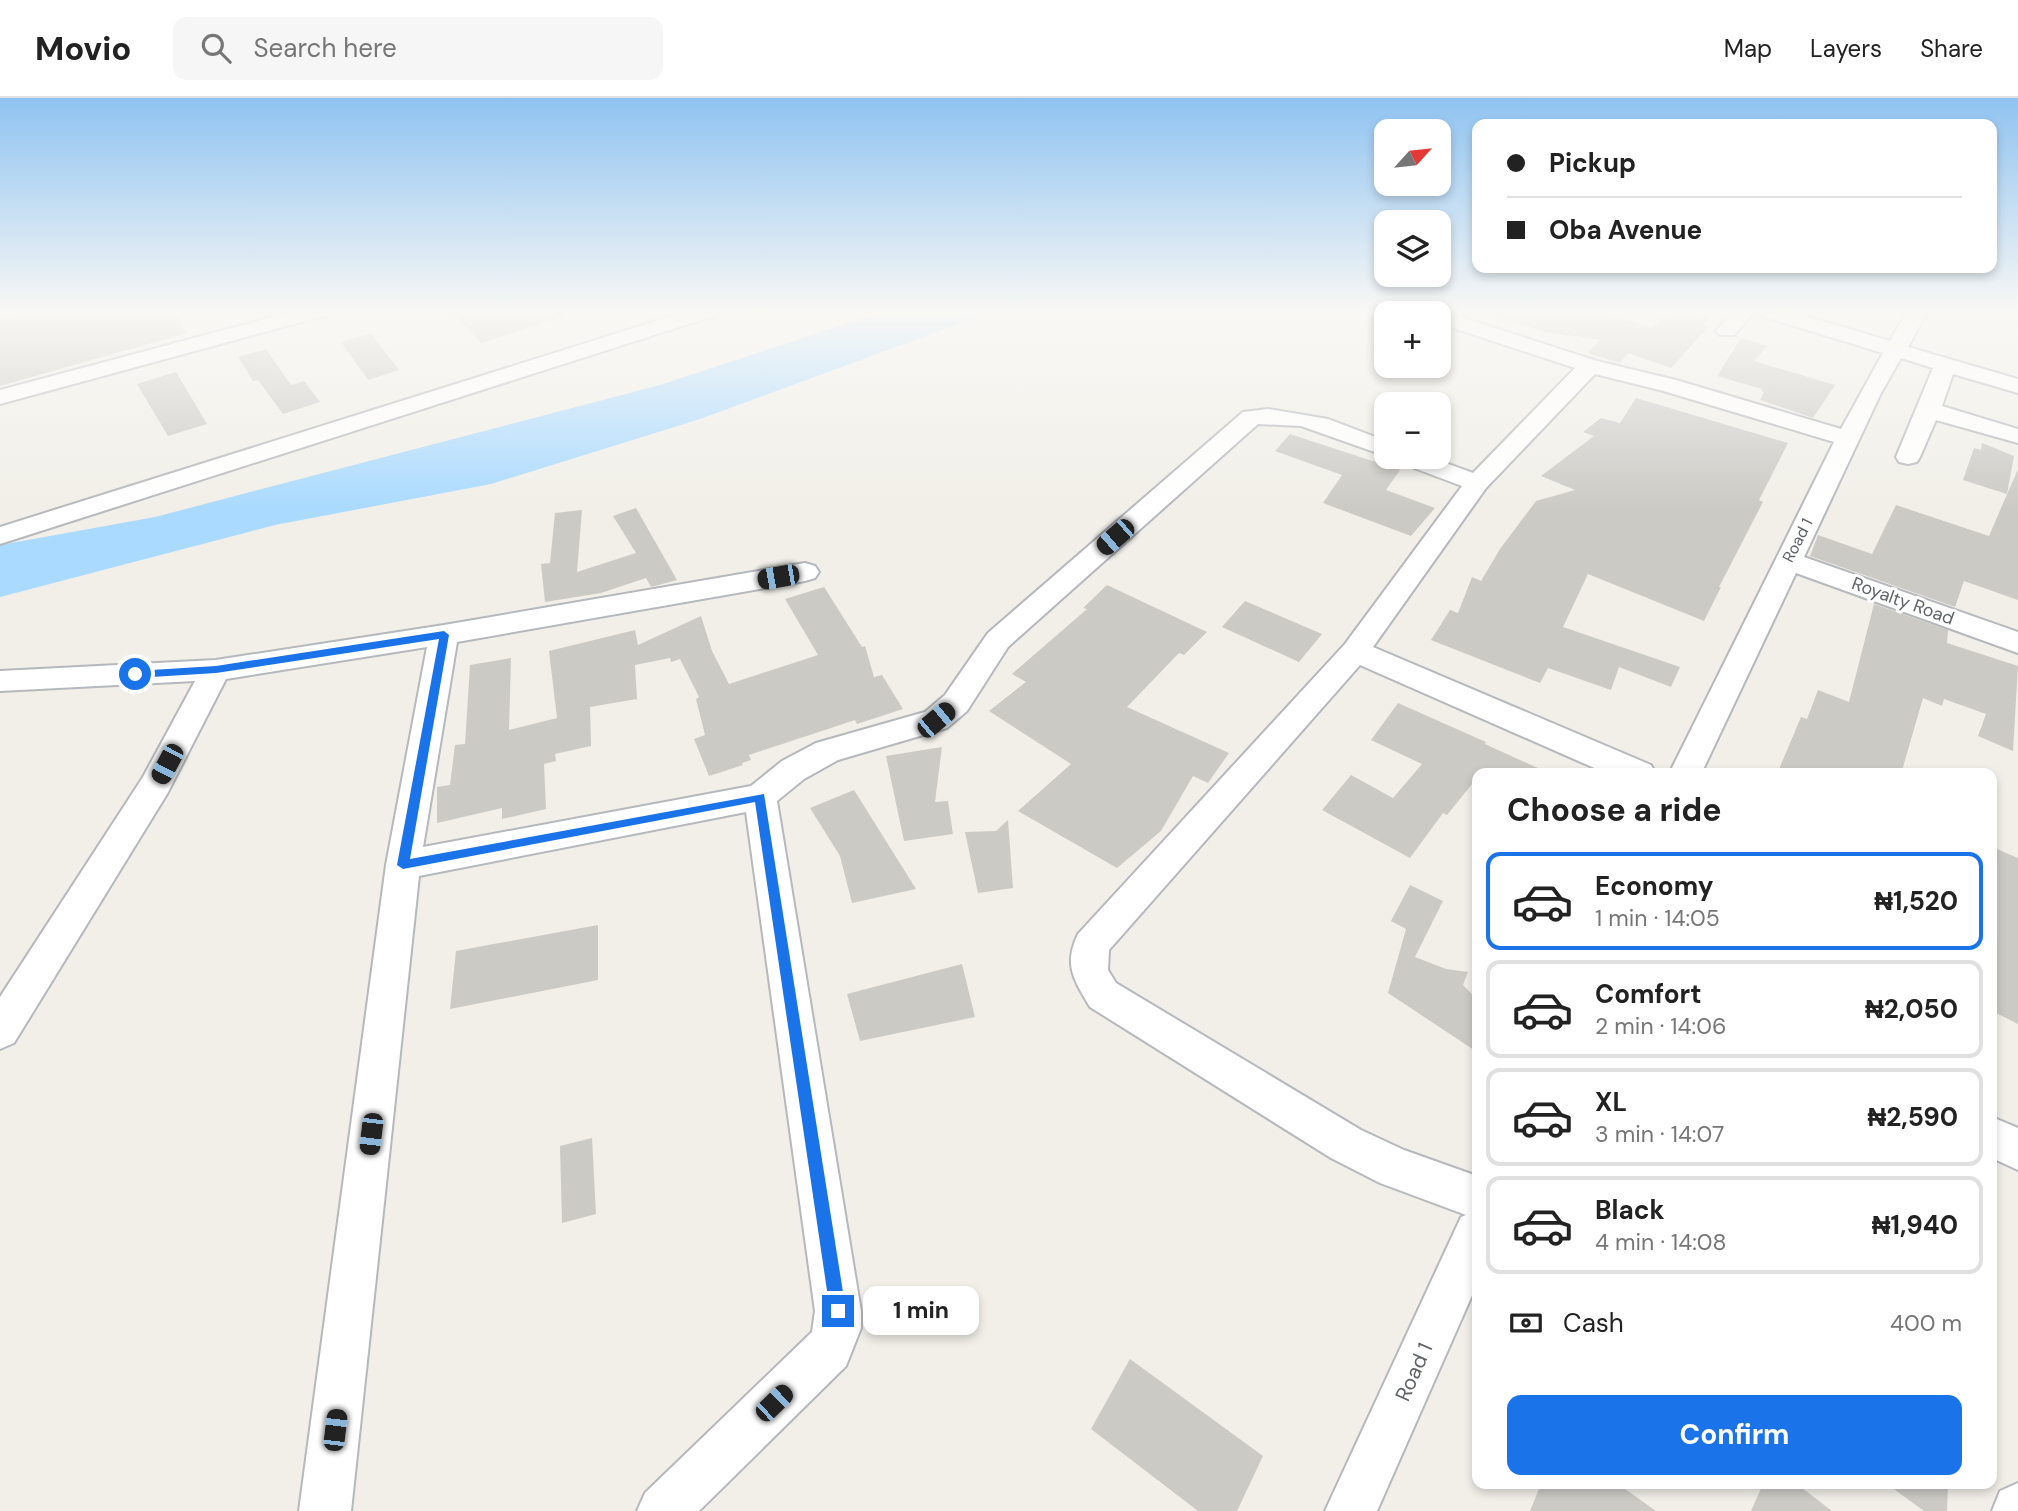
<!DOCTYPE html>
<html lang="en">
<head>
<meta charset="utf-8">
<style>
	body { margin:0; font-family:"DM Sans",sans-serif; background:#f6f6f6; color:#222; height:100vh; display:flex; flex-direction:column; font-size:26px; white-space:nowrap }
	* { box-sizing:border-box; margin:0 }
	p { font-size:23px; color:#767676 }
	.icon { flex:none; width:38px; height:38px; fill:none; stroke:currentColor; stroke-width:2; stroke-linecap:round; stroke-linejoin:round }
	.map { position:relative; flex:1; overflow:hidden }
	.details { position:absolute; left:1472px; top:670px; width:525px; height:721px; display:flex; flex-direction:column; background:#fff; border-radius:14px; box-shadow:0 4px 10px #0003 }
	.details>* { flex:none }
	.top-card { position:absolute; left:1472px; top:21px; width:525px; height:154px; border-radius:14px; box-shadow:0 4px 10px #0003; display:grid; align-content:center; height:154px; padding:0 35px; background:#fff }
	.needle { width:46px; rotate:63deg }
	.controls { position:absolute; left:1374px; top:21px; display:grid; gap:14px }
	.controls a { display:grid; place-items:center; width:77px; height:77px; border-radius:14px; background:#fff; box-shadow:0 4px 10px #0003; font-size:35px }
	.end { position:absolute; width:32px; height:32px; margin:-16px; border:9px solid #1a73e8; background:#fff; box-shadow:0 0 0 4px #fff }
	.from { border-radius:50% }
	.bubble { position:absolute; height:49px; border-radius:14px; background:#fff; box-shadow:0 4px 10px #0003; font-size:23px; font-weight:700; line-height:49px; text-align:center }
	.car { position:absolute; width:21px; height:42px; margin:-21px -10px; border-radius:9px; box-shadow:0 0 5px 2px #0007; background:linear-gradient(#222 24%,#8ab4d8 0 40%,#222 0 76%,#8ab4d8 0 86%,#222 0) }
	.top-card b { display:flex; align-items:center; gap:24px; height:66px; font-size:26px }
	.top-card b+b { border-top:2px solid #e0e0e0 }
	.top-card i { width:18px; height:18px; background:#222 }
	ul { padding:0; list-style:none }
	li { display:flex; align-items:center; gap:21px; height:98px; margin:0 14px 10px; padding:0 21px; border:4px solid #e0e0e0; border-radius:14px }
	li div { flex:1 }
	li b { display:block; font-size:26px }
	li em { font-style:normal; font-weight:700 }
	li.selected { border-color:#1a73e8 }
	li>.icon { width:63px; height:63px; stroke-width:1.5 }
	h2 { padding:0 35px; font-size:32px; line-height:84px }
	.pay { display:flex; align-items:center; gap:18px; height:77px; padding:0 35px; font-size:26px }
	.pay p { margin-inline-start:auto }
	.cta { display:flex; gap:14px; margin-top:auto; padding:14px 35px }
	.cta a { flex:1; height:80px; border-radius:14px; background:#1a73e8; color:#fff; font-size:28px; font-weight:700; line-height:80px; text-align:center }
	header { display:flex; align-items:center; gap:42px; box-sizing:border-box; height:98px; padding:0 35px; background:#fff; border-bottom:2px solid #e0e0e0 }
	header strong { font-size:33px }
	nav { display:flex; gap:38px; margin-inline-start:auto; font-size:24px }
	.search { width:490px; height:63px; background:#f6f6f6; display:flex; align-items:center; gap:18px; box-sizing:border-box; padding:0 24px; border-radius:14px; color:#767676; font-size:26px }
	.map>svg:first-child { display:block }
</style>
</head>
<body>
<header>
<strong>Movio</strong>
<div class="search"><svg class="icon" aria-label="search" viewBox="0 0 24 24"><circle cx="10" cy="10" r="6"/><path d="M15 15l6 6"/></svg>Search here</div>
<nav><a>Map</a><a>Layers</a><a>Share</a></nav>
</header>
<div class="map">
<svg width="2018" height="1413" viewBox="0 0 2018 1413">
	<rect width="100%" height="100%" fill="#f1efe8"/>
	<path fill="#aadaff" d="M885 213H994L700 321 491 386 275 427 0 499V447L155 419 660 287Z"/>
	<g fill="#cccac5">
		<path d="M14 213H173L187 235 0 288V222L16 219Z"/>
		<path d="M451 213H565L566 218 481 245Z"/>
		<path d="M1493 213H1603L1651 230 1672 213H1692L1711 220 1703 227 1708 229 1671 270 1628 255 1620 265 1588 255 1600 242 1544 234 1493 217Z"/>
		<path d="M371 236 399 272 368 282 341 244Z"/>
		<path d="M1741 240 1767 248 1754 263 1835 287 1813 320 1760 302 1764 294 1761 293 1762 291 1717 278Z"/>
		<path d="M266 251 291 287 304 283 320 304 283 316 258 282 253 283 238 259Z"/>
		<path d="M176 274 207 326 168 338 137 286Z"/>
		<path d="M1636 300 1788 345 1759 402 1763 404 1719 489H1721L1704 523 1588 476 1563 529 1680 569 1671 589 1619 569 1611 592 1548 570 1540 585 1431 542 1450 512 1458 515 1472 479 1481 483 1500 451 1536 403 1575 392 1541 378 1594 338 1583 334 1601 320 1620 325Z"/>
		<path d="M1290 336 1400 372 1386 392 1435 410 1411 438 1323 405 1342 377 1275 353Z"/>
		<path d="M1982 345 2014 358 2007 396 1963 382 1974 350 1981 352Z"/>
		<path d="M2018 371V502L1964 483 1955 509 1810 458 1818 437 1872 456 1896 407 1989 438Z"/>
		<path d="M636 410 677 482 651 489 646 480 601 495 545 504 541 466 550 465 555 415 582 412 577 474 636 455 613 418Z"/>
		<path d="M1107 487 1207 534 1184 557 1179 555 1127 609 1229 655 1208 685 1193 678 1161 733 1117 770 1018 713 1071 666 989 613 1026 584 1012 576 1087 511 1083 510Z"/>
		<path d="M824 489 862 549 865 548 874 579 882 577 903 611 857 626 855 622 749 657 751 662 742 665 743 667 709 678 694 641 705 637 696 601 699 599 680 561 671 564 670 560 635 567 637 601 590 609 591 648 555 656 556 663 544 666 546 711 502 721V710L437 725V689L450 687 455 647 465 646 470 567 511 560 509 632 557 620 549 553 635 532 638 547 701 518 712 553 729 586 818 557 785 501Z"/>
		<path d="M1245 503 1322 536 1299 564 1222 529Z"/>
		<path d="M1874 506 1948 532 1947 545 2018 568 2013 653 1978 638 1986 616 1944 601 1942 608 1923 600 1901 676H1777L1801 619 1807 621 1818 592 1849 604Z"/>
		<path d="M1398 605 1486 644 1485 646 1551 676H1477V680L1447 717 1443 715 1410 760 1322 712 1351 677 1393 700 1422 666 1371 642Z"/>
		<path d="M942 649 935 704 948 703 953 736 904 743 886 658Z"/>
		<path d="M854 692 916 791 852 805 840 758 810 710Z"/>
		<path d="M1008 722 1013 790 978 795 965 734 996 733Z"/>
		<path d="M1992 749 2018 760V926L1992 913Z"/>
		<path d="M1410 787 1443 803 1415 859 1446 871 1468 874 1463 887 1477 901V954L1388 895 1406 831 1391 823Z"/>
		<path d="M598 827V882L450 911 456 853Z"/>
		<path d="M962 866 975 919 860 943 847 896Z"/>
		<path d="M592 1040 596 1116 562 1125 560 1048Z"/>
		<path d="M1130 1261 1263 1358 1237 1413H1198L1091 1331Z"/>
		<path d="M1541 1386H1618L1656 1413H1530Z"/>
		<path d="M1763 1386H1797L1832 1413H1751Z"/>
		<path d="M1887 1386H1948L1947 1413H1924Z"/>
	</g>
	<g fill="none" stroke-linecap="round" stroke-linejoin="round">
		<defs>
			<g id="minor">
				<path d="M295 213H330L327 217 0 306V292Z"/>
				<path d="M688 213H720L717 217 0 446V429Z"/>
				<path d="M1733 213H1788L1890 243 1907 213H1928L1908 249 2018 281V295L1953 276 1942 308 2018 331V345L1936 322 1920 359 1917 364 1908 366 1899 364 1896 359 1933 270 1901 260 1881 295 1804 459 2018 534V555L1796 475 1701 676H1669L1834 344 1660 292 1595 276 1486 390 1373 549 1651 667 1656 676H1608L1360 567 1109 852 1108 872 1116 885 1361 1032 1404 1052 1477 1078V1186L1377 1413H1325L1461 1119 1466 1117 1380 1085 1331 1060 1090 909C1074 882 1063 867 1078 836L1345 546 1462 388 1398 364 1395 359H1429L1473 375 1575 270 1438 225V215L1431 214H1445L1597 263 1676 282 1841 331 1883 255 1758 217 1755 213 1734 237H1720L1716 233Z"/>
				<path d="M1268 311 1328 321 1386 343V358L1301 328 1258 326 1008 549 967 613 947 630 838 662 804 681 777 703 861 1213V1230L846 1268 699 1413H637L645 1395 812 1234 815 1213 746 714 419 778 351 1413H299L386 767 427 549 226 581 167 696 14 945 0 951V899L143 679 195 583 0 593V573L216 562 444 527 805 465 815 468 819 474 815 480 805 483 457 544 423 749 751 688 782 663 816 645 925 614 945 597 988 535 1243 314Z"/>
				<path d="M1992 1019 2018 1030V1072L1992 1060Z"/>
				<path d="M2018 1385V1413H1992L2000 1393Z"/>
			</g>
		</defs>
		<use href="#minor" stroke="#b5b8bc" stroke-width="4"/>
		<use href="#minor" fill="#fff" fill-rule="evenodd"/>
	</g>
	<linearGradient id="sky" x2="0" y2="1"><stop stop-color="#8fc3f1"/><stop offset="0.52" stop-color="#f9f8f5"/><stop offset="1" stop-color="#f9f8f5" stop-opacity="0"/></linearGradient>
	<rect width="2018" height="411" fill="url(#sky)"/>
	<path fill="#1a73e8" d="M444 533 449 537 410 761 764 696 846 1213 844 1218 838 1220 833 1218 830 1213 755 704 403 771 397 767 439 541 216 575 135 580 130 576 135 573 216 568Z"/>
	<g text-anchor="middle" stroke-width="6" stroke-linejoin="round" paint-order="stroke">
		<g font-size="16" fill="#5f6368" stroke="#fff">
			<text transform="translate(1797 442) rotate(-63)" y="6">Road 1</text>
		</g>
		<g font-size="18" fill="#5f6368" stroke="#fff">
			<text transform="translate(1903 503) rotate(20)" y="6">Royalty Road</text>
		</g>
		<g font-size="21" fill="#5f6368" stroke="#fff">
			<text transform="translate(1414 1274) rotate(-66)" y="7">Road 1</text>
		</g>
	</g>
</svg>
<div class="controls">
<a><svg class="needle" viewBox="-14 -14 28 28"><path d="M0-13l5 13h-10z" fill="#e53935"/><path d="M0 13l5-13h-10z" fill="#767676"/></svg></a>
<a><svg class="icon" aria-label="layers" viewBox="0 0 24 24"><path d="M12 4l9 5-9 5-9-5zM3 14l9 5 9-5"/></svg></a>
<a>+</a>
<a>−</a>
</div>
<i class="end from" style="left:135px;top:576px"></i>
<i class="end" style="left:838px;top:1213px"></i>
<div class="bubble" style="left:863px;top:1188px;width:116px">1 min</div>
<i class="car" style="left:1115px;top:439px;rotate:229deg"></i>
<i class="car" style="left:778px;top:479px;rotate:260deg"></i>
<i class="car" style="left:936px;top:622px;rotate:50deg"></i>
<i class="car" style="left:167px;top:666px;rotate:208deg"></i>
<i class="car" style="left:371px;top:1036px;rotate:187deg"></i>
<i class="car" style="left:774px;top:1305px;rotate:46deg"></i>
<i class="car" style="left:335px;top:1332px;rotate:7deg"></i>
<div class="top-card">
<b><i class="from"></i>Pickup</b>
<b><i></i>Oba Avenue</b>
</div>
<section class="details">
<h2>Choose a ride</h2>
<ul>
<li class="selected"><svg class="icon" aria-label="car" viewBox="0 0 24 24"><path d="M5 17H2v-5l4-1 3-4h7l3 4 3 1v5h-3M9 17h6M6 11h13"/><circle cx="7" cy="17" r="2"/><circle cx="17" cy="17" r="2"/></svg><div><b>Economy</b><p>1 min · 14:05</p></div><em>₦1,520</em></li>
<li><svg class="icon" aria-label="car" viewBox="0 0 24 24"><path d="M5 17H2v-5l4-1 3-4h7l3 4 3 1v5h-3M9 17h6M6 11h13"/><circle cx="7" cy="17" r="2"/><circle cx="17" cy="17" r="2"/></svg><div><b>Comfort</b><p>2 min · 14:06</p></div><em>₦2,050</em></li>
<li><svg class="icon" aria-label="car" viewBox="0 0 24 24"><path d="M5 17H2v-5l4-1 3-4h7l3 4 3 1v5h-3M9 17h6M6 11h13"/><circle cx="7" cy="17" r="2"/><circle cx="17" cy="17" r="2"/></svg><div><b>XL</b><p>3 min · 14:07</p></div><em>₦2,590</em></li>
<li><svg class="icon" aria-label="car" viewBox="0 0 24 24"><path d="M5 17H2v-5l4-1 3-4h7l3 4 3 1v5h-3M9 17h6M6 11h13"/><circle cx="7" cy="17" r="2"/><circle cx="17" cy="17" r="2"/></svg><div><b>Black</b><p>4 min · 14:08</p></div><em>₦1,940</em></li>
</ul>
<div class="pay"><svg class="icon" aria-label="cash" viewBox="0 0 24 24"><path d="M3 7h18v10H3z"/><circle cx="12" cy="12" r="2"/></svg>Cash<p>400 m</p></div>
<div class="cta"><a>Confirm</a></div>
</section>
</div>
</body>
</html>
